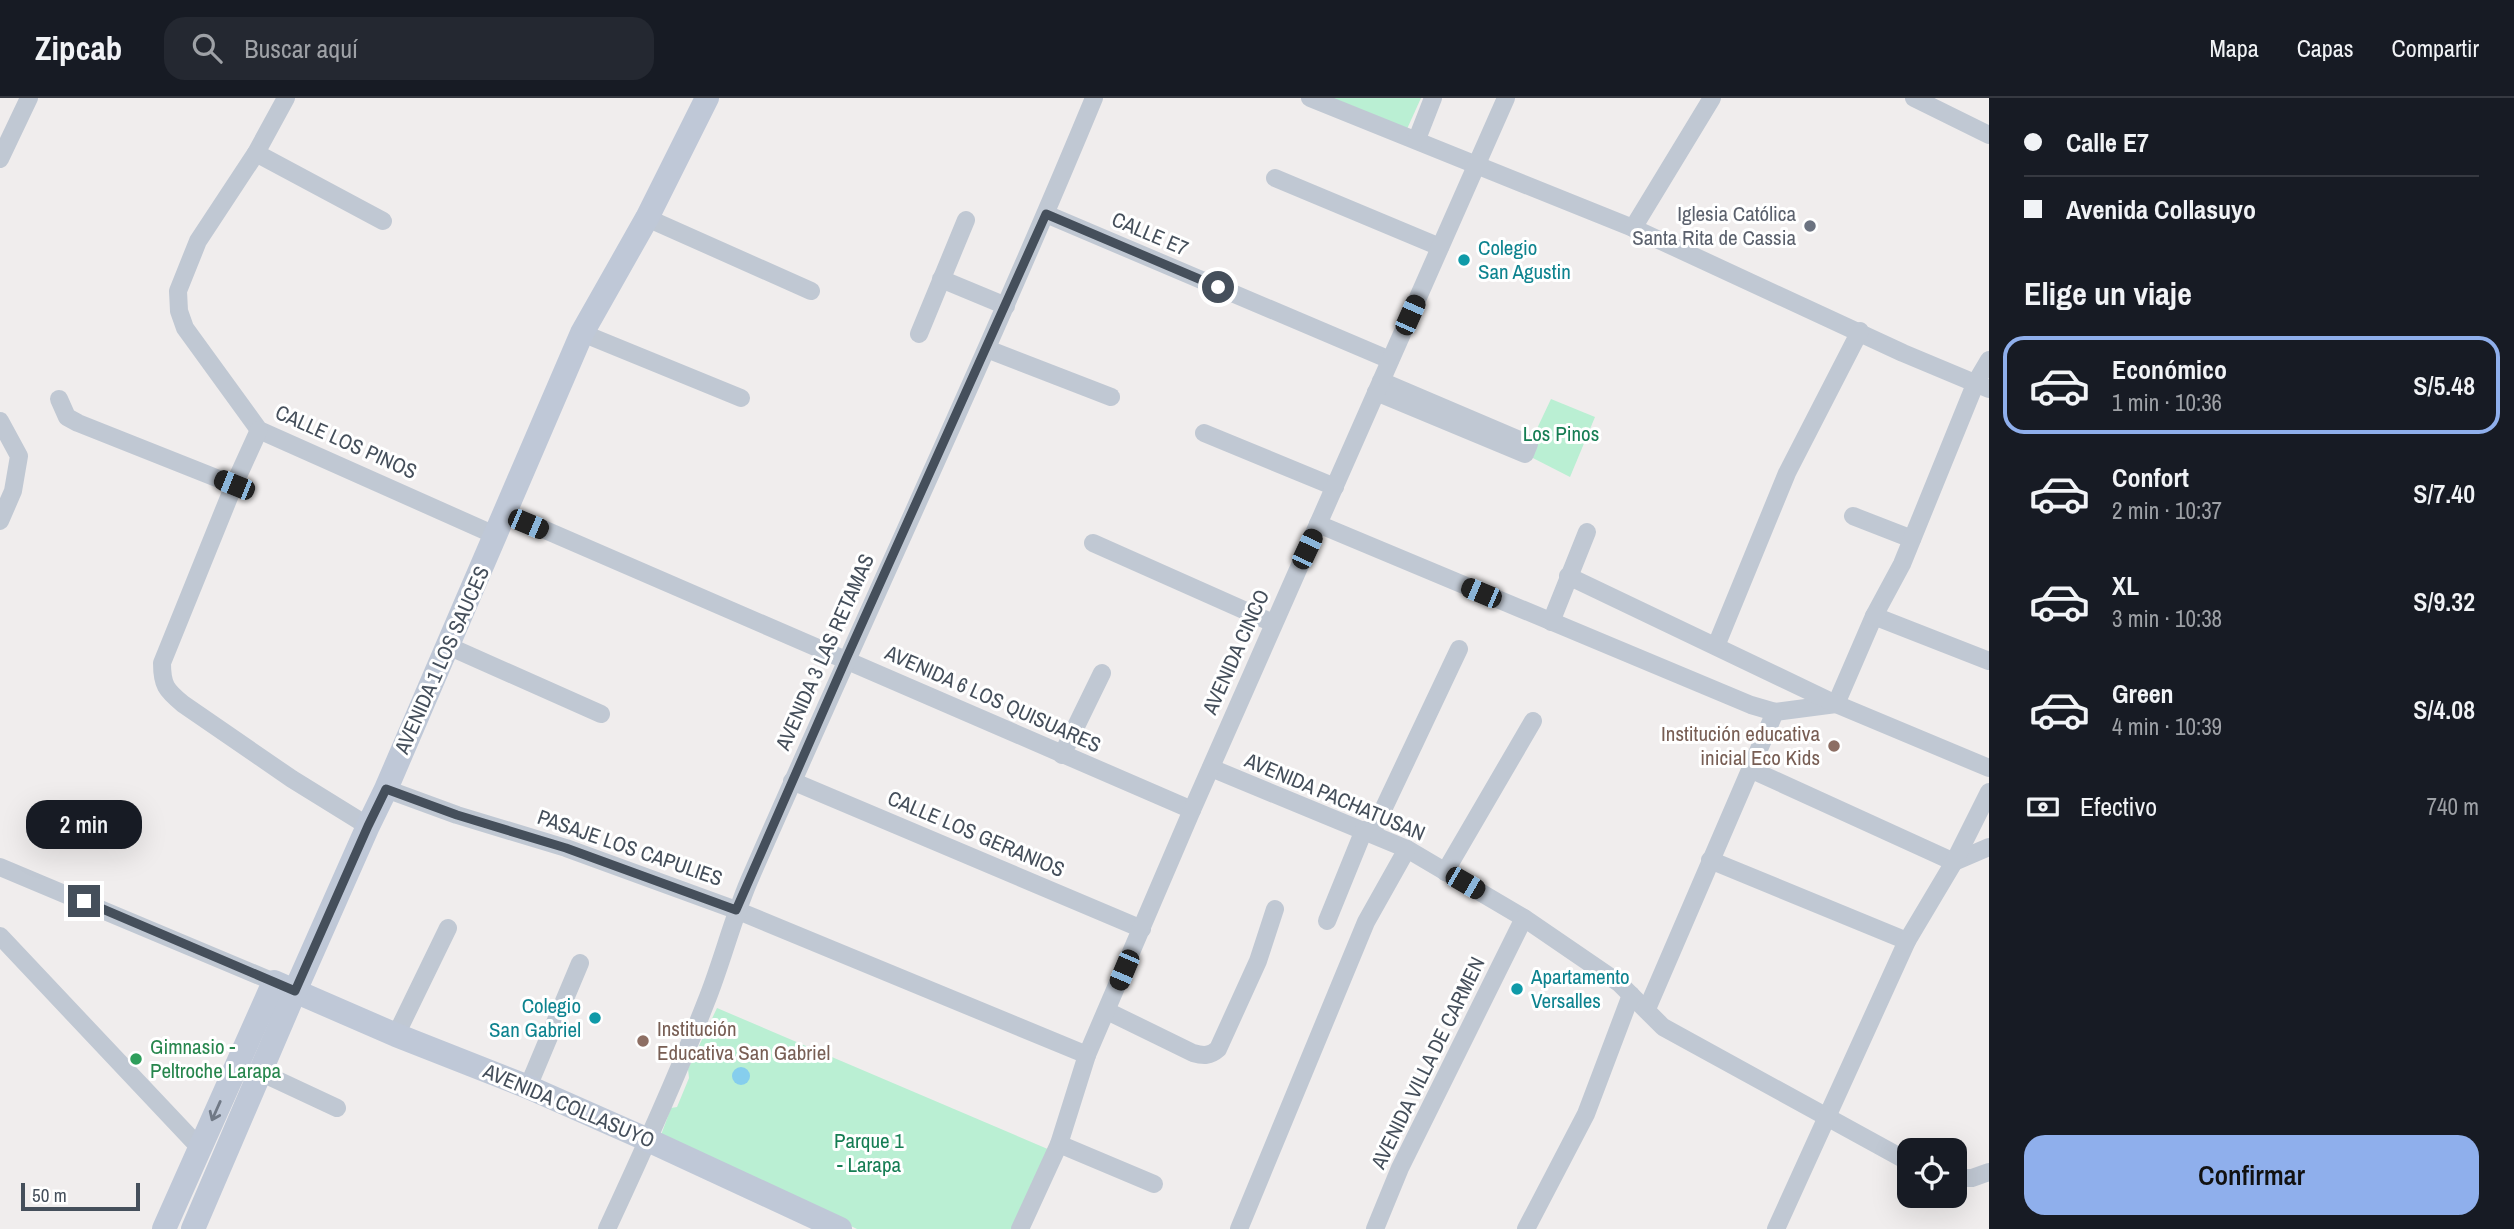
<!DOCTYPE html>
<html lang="es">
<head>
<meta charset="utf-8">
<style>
	body { margin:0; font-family:"Archivo Narrow",sans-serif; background:#242831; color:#f1f3f6; height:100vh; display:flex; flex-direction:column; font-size:26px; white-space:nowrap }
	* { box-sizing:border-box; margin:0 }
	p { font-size:23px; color:#9ea1a6 }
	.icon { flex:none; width:38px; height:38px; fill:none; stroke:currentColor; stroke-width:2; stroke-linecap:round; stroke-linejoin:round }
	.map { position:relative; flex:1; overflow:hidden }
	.sheet { display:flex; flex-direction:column; background:#171b24; width:525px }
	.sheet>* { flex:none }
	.guide { display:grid; align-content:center; height:154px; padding:0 35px; background:#171b24 }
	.buttons { position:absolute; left:1897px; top:1040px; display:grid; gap:14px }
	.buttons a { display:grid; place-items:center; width:70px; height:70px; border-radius:14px; background:#171b24; box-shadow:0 7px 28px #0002; font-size:35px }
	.scale { position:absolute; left:21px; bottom:18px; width:119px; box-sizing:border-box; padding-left:7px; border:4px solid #454f5b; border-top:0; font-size:19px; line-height:24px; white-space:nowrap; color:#454f5b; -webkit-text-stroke:5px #fff; paint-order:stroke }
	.end { position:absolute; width:32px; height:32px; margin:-16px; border:9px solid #454f5b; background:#fff; box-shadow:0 0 0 4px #fff }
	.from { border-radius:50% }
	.bubble { position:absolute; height:49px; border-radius:21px; background:#171b24; box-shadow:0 7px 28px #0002; font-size:23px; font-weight:600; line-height:49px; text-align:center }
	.car { position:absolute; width:21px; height:42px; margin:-21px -10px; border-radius:9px; box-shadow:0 0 5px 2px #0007; background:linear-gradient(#222 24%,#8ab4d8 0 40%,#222 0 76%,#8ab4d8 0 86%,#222 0) }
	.guide b { display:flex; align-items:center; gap:24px; height:66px; font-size:26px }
	.guide b+b { border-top:2px solid #363941 }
	.guide i { width:18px; height:18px; background:#f1f3f6 }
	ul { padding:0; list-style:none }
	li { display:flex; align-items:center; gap:21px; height:98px; margin:0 14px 10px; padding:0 21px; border:4px solid transparent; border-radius:21px }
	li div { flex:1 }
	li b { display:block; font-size:26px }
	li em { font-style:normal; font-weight:600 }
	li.active { border-color:#8fafec }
	li>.icon { width:63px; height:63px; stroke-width:1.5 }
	h2 { padding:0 35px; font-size:32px; line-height:84px }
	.pay { display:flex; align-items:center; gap:18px; height:77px; padding:0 35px; font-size:26px }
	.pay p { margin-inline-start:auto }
	.button { display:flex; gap:14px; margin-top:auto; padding:14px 35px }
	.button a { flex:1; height:80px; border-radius:21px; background:#8fafec; color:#111; font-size:28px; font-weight:600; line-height:80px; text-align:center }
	header { display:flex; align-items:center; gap:42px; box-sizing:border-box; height:98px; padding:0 35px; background:#171b24; border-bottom:2px solid #363941 }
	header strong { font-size:33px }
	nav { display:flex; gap:38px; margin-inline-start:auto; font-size:24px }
	.search { width:490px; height:63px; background:#242831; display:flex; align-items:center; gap:18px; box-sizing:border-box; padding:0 24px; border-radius:21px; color:#9ea1a6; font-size:26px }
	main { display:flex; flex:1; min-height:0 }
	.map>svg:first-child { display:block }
</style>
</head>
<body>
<header>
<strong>Zipcab</strong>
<div class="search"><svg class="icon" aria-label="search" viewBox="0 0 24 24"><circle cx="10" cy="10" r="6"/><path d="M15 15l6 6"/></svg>Buscar aquí</div>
<nav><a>Mapa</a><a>Capas</a><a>Compartir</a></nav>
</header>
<main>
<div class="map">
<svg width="1989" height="1131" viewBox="0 0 1989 1131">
	<rect width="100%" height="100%" fill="#f0eded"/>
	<g fill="#baefd3">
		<path d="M1332 0H1421L1407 31Z"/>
		<path d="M1551 301 1595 319 1570 379 1525 356Z"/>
		<path d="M717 910 1050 1052 1017 1131H857L661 1037 671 1010 677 1009 689 980 688 971Z"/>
	</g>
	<circle fill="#86ceed" cx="741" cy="978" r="9"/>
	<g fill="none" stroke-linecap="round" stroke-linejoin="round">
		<g stroke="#c0c8d3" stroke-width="18">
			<path d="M286 0 256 55 198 143 178 193 179 213 185 230 259 332 497 438"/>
			<path d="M1310 0 1633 130 1903 255 1989 291"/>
			<path d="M1914 0 1989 37"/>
			<path d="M1417 41 1433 0"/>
			<path d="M256 55 383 123"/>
			<path d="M0 61 29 0"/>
			<path d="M1275 80 1440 149"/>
			<path d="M1046 116 1390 262"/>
			<path d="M647 120 811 193"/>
			<path d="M1633 130 1712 0"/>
			<path d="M941 181 1006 208"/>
			<path d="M582 235 741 300"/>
			<path d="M919 236 966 122"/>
			<path d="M987 251 1111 299"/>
			<path d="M1376 294 1525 356 1529 346 1381 283"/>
			<path d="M59 301 67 319 78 325 234 387"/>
			<path d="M0 323 19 358 13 393 0 423"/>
			<path d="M259 332 234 387 162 565C162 587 166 592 183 606L292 681 368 728"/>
			<path d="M1204 335 1335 389"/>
			<path d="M506 415 1192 712"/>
			<path d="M1853 418 1912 441"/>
			<path d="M1318 426 1751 607 1775 614 1836 606 1874 518 1902 466 1976 284 1989 262"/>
			<path d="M1093 445 1273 525"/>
			<path d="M1568 478 1836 606 1989 670"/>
			<path d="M1874 518 1989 563"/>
			<path d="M1551 524 1587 434"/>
			<path d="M448 548 601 616"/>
			<path d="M1716 548 1787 375 1860 233"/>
			<path d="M1062 657 1102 575"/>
			<path d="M1211 670 1407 751 1524 820 1619 885 1663 929 1909 1064"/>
			<path d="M1750 671 1954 764 1989 749"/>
			<path d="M792 683 1142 831"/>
			<path d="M386 691 457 717 566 750 736 812 1087 957"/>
			<path d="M1372 735 1459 551"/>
			<path d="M1710 762 1907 843"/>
			<path d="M0 769 274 884"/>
			<path d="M1445 774 1533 623"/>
			<path d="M1327 823 1364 732"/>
			<path d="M0 838 200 1050"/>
			<path d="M1647 911 1775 614"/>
			<path d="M1107 913 1193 955C1204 958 1210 958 1218 951L1258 863 1275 811"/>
			<path d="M396 937 448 830"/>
			<path d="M260 974 337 1010"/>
			<path d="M528 989 580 865"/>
			<path d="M1059 1046 1154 1086"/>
			<path d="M1955 1080H1972L1989 1074"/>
			<path d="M607 1131C642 1056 676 981 706 904 723 862 733 818 752 776 865 517 986 261 1094 0"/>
			<path d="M1020 1131 1059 1046 1087 957 1192 712 1506 0"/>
			<path d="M1239 1131 1366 824 1407 751"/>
			<path d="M1375 1131 1400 1070 1524 820"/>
			<path d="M1526 1131 1586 1016 1631 897"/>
			<path d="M1776 1131 1907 843 1954 764 1989 694"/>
		</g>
		<g stroke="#bfc8d7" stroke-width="24">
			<path d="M164 1131 274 884 396 937 528 989 648 1042 840 1131"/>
			<path d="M193 1131 295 893 368 728 386 691 582 235 647 120 707 0"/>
		</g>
	</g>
	<defs><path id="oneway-shaft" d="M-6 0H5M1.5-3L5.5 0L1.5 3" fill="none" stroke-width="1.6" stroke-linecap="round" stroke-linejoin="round" transform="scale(1.75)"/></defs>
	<use stroke="#707986" href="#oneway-shaft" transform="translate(216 1013) rotate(114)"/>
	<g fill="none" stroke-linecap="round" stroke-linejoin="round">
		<path stroke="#454f5b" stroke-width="9" d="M84 803 295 893 368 728 386 691 457 717 566 750 736 812 846 561 1046 116 1218 189"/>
	</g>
	<circle fill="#6b7280" stroke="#fff" stroke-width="2.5" cx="1810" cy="128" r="7"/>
	<g fill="#0f9aa8" stroke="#fff" stroke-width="2.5">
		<circle cx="1464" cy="162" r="7"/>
		<circle cx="1517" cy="891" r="7"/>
		<circle cx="595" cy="920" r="7"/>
	</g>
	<g fill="#8d6e63" stroke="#fff" stroke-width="2.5">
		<circle cx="1834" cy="648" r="7"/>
		<circle cx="643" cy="943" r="7"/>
	</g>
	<circle fill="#2e9e5b" stroke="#fff" stroke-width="2.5" cx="136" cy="961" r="7"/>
	<g text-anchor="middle" stroke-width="6" stroke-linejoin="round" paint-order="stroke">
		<g font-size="21" fill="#5b616d" stroke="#fff" text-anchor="end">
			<text x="1796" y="123">Iglesia Católica<tspan x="1796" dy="24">Santa Rita de Cassia</tspan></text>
		</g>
		<g font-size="21" fill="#454f5b" stroke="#fff">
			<text transform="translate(1150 136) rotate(23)" y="7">CALLE E7</text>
			<text transform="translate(346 344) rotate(24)" y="7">CALLE LOS PINOS</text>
			<text transform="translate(825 554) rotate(-66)" y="7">AVENIDA 3 LAS RETAMAS</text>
			<text transform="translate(1236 554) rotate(-66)" y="7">AVENIDA CINCO</text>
			<text transform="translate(442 562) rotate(-66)" y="7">AVENIDA 1 LOS SAUCES</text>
			<text transform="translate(993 601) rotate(24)" y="7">AVENIDA 6 LOS QUISUARES</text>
			<text transform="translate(1335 699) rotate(23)" y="7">AVENIDA PACHATUSAN</text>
			<text transform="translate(976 736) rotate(23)" y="7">CALLE LOS GERANIOS</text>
			<text transform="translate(630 750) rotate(19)" y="7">PASAJE LOS CAPULIES</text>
			<text transform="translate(1428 965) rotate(-64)" y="7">AVENIDA VILLA DE CARMEN</text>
			<text transform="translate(569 1008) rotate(23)" y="7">AVENIDA COLLASUYO</text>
		</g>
		<g font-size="21" fill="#0d838f" stroke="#fff" text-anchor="start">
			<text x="1478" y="157">Colegio<tspan x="1478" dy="24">San Agustin</tspan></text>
			<text x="1531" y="886">Apartamento<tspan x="1531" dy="24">Versalles</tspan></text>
			<text x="581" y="915" text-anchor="end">Colegio<tspan x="581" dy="24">San Gabriel</tspan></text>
		</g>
		<g font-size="21" fill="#157d53" stroke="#fff">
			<text x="1561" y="343">Los Pinos</text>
			<text x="869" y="1050">Parque 1<tspan x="869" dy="24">- Larapa</tspan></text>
		</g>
		<g font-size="21" fill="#785e54" stroke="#fff" text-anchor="end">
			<text x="1820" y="643">Institución educativa<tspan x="1820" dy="24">inicial Eco Kids</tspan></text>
			<text x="657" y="938" text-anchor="start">Institución<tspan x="657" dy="24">Educativa San Gabriel</tspan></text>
		</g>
		<g font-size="21" fill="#27864d" stroke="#fff" text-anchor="start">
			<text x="150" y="956">Gimnasio -<tspan x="150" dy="24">Peltroche Larapa</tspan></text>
		</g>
	</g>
</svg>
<div class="buttons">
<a><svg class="icon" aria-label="locate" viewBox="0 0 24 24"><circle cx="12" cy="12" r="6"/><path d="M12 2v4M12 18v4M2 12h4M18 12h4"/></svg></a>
</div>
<div class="scale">50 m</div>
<i class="end from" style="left:1218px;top:189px"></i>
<i class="end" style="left:84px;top:803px"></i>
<div class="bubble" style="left:26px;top:702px;width:116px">2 min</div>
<i class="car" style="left:1410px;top:217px;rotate:24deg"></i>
<i class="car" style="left:234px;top:387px;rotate:292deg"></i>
<i class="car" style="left:528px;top:426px;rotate:113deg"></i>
<i class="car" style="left:1307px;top:451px;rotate:25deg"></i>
<i class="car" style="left:1481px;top:495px;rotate:293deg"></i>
<i class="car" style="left:1465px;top:785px;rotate:120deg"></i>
<i class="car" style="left:1124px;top:872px;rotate:203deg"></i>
</div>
<section class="sheet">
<div class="guide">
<b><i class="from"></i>Calle E7</b>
<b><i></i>Avenida Collasuyo</b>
</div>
<h2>Elige un viaje</h2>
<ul>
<li class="active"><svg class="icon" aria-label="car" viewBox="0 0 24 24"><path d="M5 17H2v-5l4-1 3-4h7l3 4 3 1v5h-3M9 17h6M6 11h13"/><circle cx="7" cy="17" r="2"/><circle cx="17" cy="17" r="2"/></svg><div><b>Económico</b><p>1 min · 10:36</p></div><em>S/5.48</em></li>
<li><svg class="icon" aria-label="car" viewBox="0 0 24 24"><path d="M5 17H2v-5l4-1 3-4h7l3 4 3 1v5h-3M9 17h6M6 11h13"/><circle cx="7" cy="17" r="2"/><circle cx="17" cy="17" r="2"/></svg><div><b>Confort</b><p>2 min · 10:37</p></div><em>S/7.40</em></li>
<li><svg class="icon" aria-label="car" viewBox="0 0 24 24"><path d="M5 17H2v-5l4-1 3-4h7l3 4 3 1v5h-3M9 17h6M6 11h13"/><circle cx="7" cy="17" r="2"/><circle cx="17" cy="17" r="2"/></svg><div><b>XL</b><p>3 min · 10:38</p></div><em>S/9.32</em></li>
<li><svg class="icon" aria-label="car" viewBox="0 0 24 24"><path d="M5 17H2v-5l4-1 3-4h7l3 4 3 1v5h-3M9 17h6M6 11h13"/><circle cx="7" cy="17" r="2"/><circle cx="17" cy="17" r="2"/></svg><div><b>Green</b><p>4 min · 10:39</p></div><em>S/4.08</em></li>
</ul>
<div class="pay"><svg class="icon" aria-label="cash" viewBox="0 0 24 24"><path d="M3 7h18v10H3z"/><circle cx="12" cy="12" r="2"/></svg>Efectivo<p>740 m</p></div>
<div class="button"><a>Confirmar</a></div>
</section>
</main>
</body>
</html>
